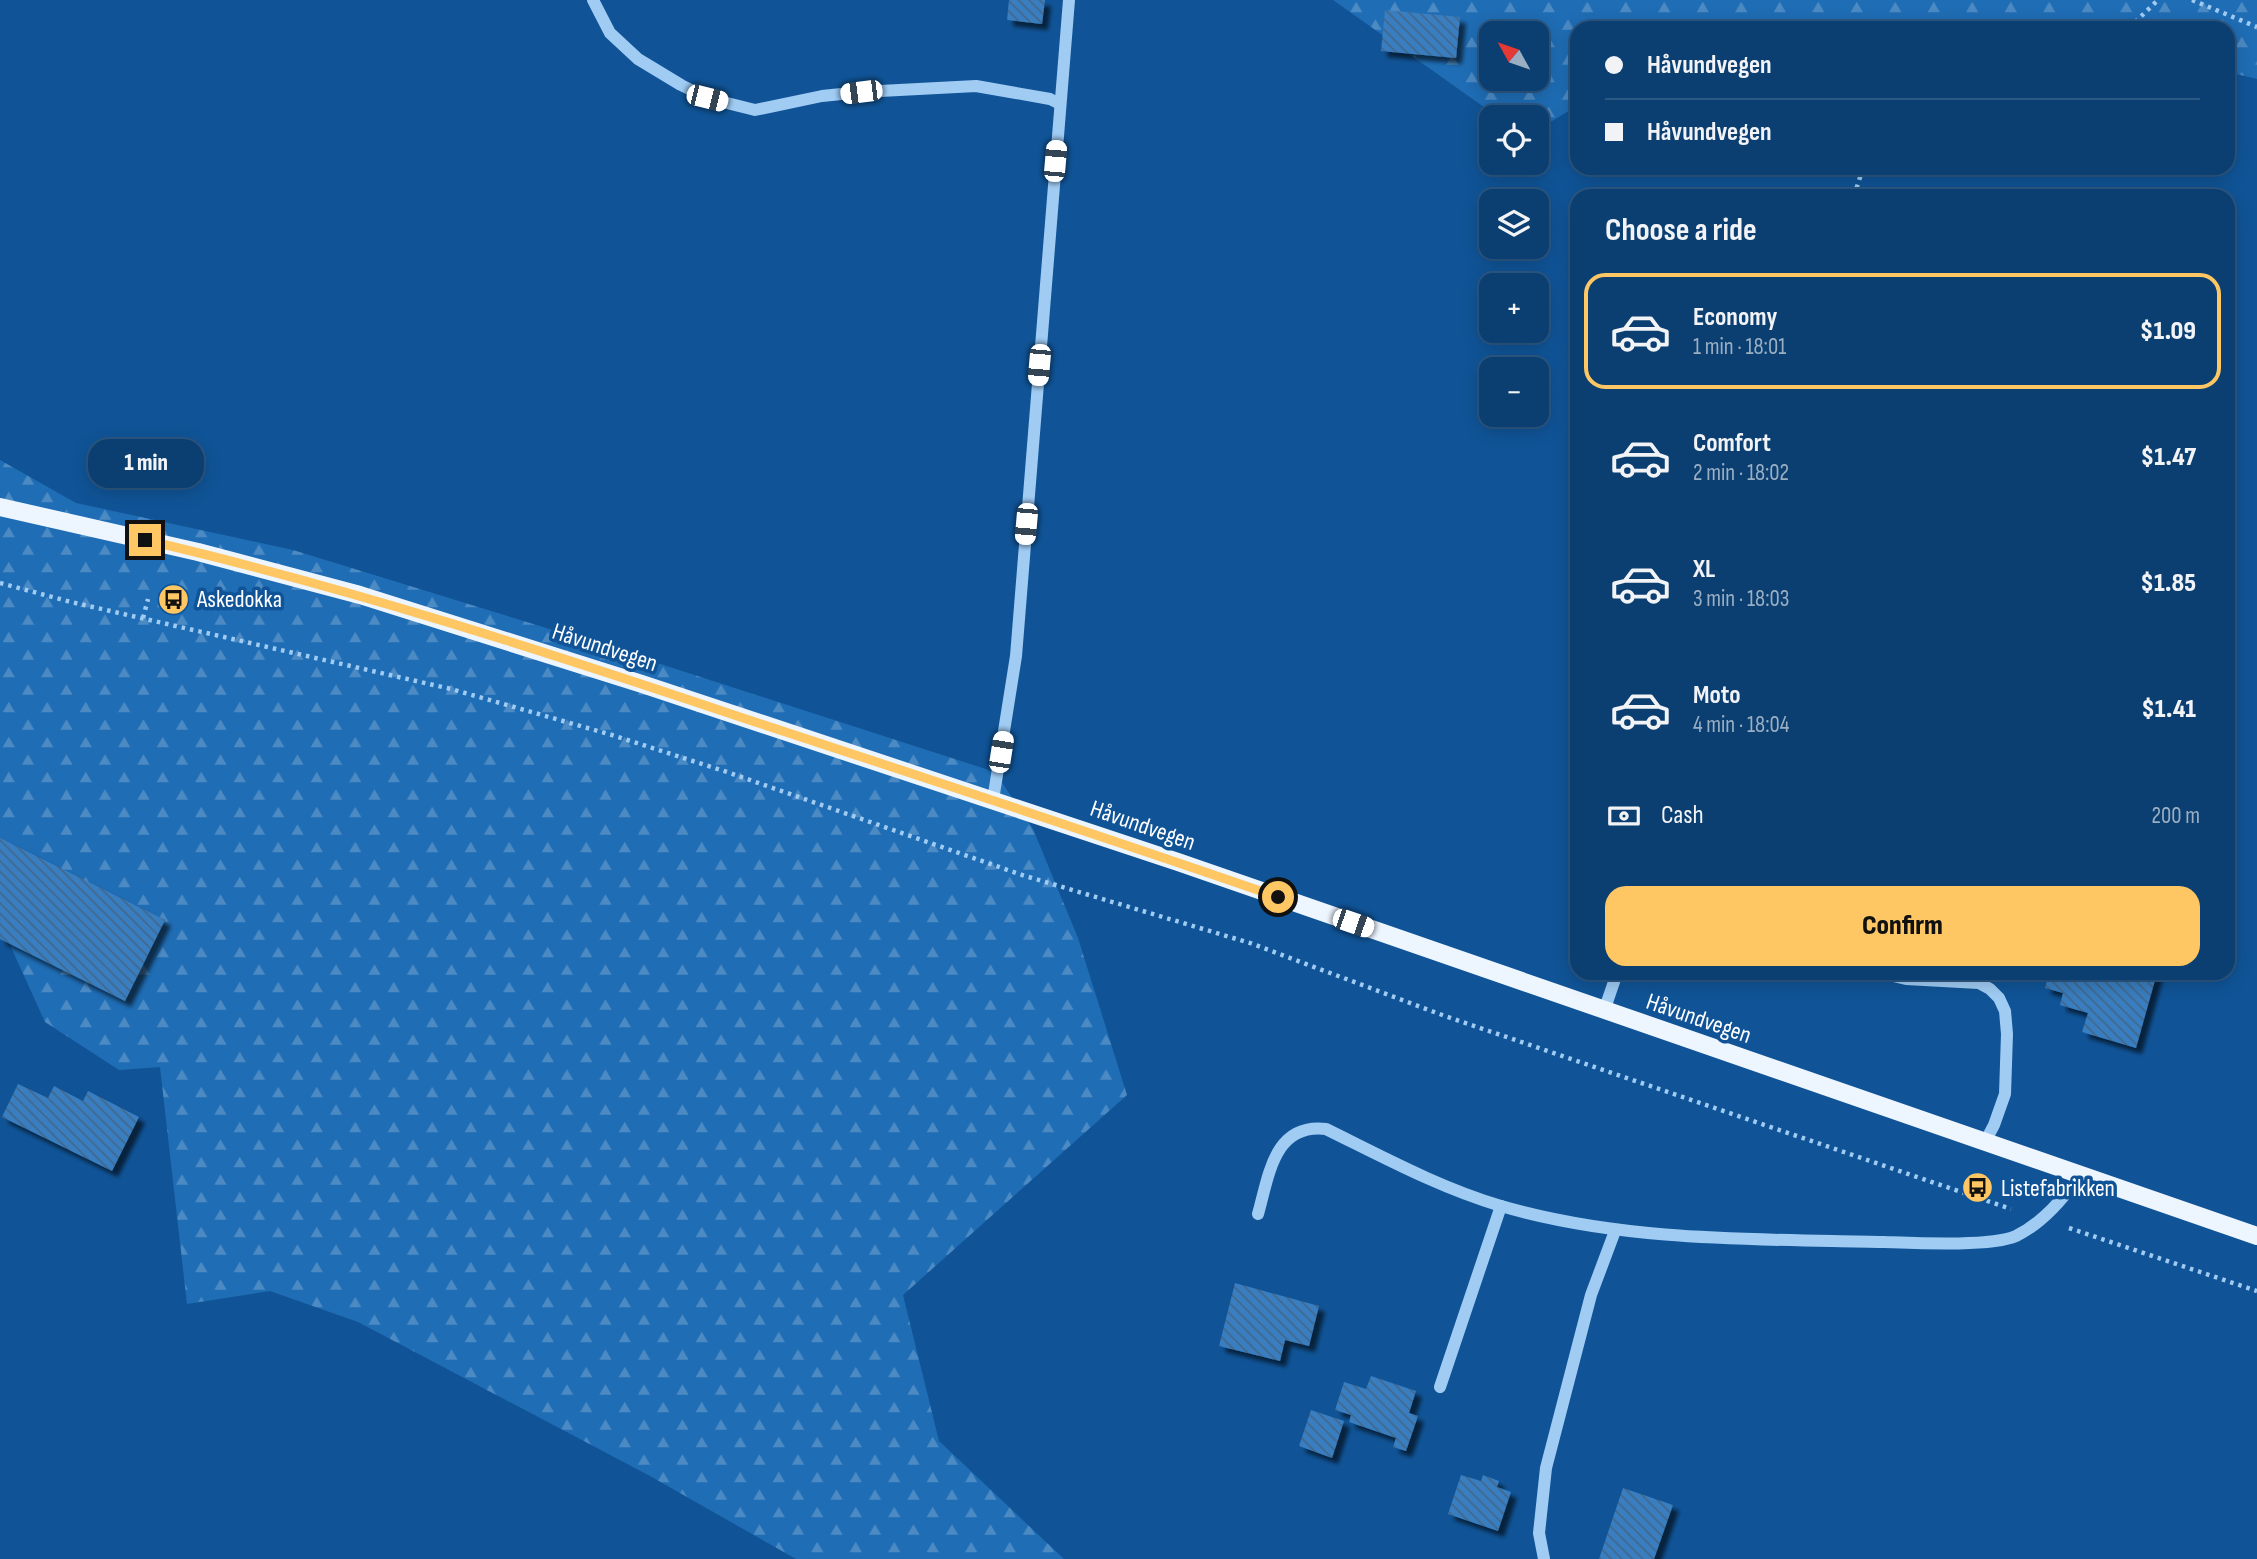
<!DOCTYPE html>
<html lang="en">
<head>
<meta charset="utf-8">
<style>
	body { margin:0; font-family:"Sofia Sans Condensed",sans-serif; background:#1a4a79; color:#f1f3f6; height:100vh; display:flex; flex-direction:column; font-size:26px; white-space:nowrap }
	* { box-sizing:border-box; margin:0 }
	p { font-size:23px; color:#9aafc3 }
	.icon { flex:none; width:38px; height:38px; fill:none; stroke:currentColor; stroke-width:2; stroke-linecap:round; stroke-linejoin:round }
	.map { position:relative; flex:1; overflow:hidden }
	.drawer { position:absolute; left:1570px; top:189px; width:665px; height:791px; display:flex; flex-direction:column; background:#0c3f71; border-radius:21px; box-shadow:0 4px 18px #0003,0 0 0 2px #2c5884 }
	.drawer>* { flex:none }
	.banner { position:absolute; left:1570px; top:21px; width:665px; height:154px; border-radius:21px; box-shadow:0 4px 18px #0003,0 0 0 2px #2c5884; display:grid; align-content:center; height:154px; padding:0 35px; background:#0c3f71 }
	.needle { width:46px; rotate:310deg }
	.controls { position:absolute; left:1479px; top:21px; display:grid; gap:14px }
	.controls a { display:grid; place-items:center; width:70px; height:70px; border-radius:14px; background:#0c3f71; box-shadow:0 4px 18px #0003,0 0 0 2px #2c5884; font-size:35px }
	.end { position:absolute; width:32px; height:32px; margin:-16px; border:9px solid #ffc763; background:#111; box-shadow:0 0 0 4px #111 }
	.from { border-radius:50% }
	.bubble { position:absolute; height:49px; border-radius:21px; background:#0c3f71; box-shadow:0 4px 18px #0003,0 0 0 2px #2c5884; font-size:23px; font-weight:800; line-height:49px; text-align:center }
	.car { position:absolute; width:21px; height:42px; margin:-21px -10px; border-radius:9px; box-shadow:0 0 5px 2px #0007; background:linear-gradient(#fff 24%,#345 0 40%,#fff 0 76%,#345 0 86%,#fff 0) }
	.banner b { display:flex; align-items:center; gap:24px; height:66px; font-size:26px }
	.banner b+b { border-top:2px solid #2c5884 }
	.banner i { width:18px; height:18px; background:#f1f3f6 }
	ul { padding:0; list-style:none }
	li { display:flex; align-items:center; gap:21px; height:116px; margin:0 14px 10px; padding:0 21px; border:4px solid transparent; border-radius:21px }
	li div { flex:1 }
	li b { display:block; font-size:26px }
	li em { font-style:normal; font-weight:800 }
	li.current { border-color:#ffc763 }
	li>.icon { width:63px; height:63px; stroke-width:1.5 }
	h2 { padding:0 35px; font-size:32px; line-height:84px }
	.pay { display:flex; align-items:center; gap:18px; height:77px; padding:0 35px; font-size:26px }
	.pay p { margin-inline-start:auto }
	.cta { display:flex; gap:14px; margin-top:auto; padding:14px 35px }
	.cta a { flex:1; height:80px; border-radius:21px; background:#ffc763; color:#111; font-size:28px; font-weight:800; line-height:80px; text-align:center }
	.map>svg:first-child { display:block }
</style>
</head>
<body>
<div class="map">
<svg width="2257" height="1559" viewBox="0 0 2257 1559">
	<defs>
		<pattern id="forest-firs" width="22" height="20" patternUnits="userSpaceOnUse" patternTransform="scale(1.75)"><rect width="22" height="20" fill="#1f6db5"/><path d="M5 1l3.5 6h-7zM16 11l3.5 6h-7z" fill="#4c8ac4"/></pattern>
		<pattern id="building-back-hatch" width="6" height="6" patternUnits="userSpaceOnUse" patternTransform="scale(1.75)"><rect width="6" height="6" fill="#397ec0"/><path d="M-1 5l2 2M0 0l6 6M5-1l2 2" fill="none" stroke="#42688c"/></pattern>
		<filter id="shadow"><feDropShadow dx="6" dy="6" stdDeviation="2" flood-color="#0009"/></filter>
	</defs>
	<rect width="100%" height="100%" fill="#105497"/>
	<g fill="url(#forest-firs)" fill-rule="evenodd">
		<path d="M1333 0H2257V79L2228 72V28H1577V106L1537 130 1536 117H1498ZM1491 33H1536V79H1491Z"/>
		<path d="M0 460 76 503 293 550 608 647 995 772 1033 829 1078 938 1127 1095 903 1295 939 1441 1064 1559H796L650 1476 358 1322 270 1291 187 1304 160 1067 119 1070 45 1022 5 934 0 927Z"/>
	</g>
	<g fill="url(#building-back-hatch)" filter="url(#shadow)">
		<path d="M1009 0H1045L1042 24 1007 20Z"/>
		<path d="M1385 10 1460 17 1456 58 1381 51Z"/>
		<path d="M0 838 165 920 125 1001 0 939Z"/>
		<path d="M2049 973H2157L2136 1048 2082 1032 2088 1013 2060 1005 2063 993 2045 988Z"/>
		<path d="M18 1084 48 1098 54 1086 83 1101 88 1091 139 1117 112 1171 2 1117Z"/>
		<path d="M1235 1283 1319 1306 1309 1346 1285 1340 1280 1361 1219 1346Z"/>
		<path d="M1371 1376 1416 1391 1409 1413 1418 1416 1406 1451 1393 1447 1396 1438 1349 1422 1351 1415 1335 1410 1344 1382 1366 1389Z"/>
		<path d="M1311 1410 1344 1421 1332 1458 1299 1446Z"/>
		<path d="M1461 1475 1481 1481 1483 1475 1499 1481 1497 1487 1511 1492 1498 1531 1448 1514Z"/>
		<path d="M1623 1488 1673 1505 1654 1559H1599Z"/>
	</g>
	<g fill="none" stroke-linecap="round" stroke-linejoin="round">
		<g stroke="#a0ccf4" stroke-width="4.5" stroke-dasharray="3.5 5" stroke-linecap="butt">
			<path d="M2192 0 2257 27"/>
			<path d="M2129 28 2158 0"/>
			<path d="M1854 196 1863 168"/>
			<path d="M0 583 71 602 451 689 612 735 727 772 1022 875 1250 943 1445 1016 2011 1209"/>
			<path d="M143 618 148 599"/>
			<path d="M2069 1228 2257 1291"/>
		</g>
		<g stroke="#a0ccf4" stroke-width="12">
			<path d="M593 0 610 33 638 59 681 85 707 98 755 110 822 96 861 92 976 86 1050 99 1060 104"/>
			<path d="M993 800 1016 656 1069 0"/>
			<path d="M1881 973 1906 979 1979 983 1990 989 1999 998 2005 1011 2007 1034 2005 1094 1994 1125 1985 1142"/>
			<path d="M1604 1011 1617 973"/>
			<path d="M1258 1214C1269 1175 1274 1123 1326 1129 1383 1157 1440 1188 1501 1206 1625 1242 1756 1239 1884 1242 1914 1243 1991 1247 2016 1236 2043 1223 2063 1198 2081 1175"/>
			<path d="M1440 1387 1501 1206"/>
			<path d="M1544 1559 1539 1533 1546 1468 1591 1295 1615 1231"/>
		</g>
		<path stroke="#edf5ff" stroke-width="18" d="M0 507 198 552 360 595 642 684 1178 862 2257 1236"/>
	</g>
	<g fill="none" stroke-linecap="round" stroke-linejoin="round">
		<path stroke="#ffc763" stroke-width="9" d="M145 540C347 587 544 651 740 717 920 776 1099 835 1278 897"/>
	</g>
	<defs>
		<symbol id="bus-disc" viewBox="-11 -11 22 22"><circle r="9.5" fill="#ffc763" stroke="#105497"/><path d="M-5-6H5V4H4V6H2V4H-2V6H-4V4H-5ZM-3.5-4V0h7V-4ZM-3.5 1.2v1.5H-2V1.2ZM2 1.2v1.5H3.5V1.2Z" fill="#111"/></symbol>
	</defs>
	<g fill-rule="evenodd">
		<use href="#bus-disc" x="156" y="582" width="35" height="35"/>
		<use href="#bus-disc" x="1960" y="1170" width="35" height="35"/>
	</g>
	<g text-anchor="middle" stroke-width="7" stroke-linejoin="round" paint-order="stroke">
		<g font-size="24" fill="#fff" stroke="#105497" text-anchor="start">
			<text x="197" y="607">Askedokka</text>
			<text x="2001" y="1196">Listefabrikken</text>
		</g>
		<g font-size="24" fill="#fff" stroke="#105497">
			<text transform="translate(605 647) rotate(18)" y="8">Håvundvegen</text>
			<text transform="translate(1143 825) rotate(19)" y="8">Håvundvegen</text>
			<text transform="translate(1699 1018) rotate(19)" y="8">Håvundvegen</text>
		</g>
	</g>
</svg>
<div class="controls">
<a><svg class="needle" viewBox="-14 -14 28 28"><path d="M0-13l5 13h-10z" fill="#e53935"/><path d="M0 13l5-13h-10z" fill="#9aafc3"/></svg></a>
<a><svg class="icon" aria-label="locate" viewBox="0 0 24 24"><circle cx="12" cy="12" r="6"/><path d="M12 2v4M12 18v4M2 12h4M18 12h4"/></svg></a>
<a><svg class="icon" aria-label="layers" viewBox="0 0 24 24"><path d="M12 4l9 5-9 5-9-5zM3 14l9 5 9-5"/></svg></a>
<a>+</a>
<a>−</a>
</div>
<i class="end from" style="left:1278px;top:897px"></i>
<i class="end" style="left:145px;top:540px"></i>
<div class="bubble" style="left:88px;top:439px;width:116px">1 min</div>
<i class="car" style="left:861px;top:92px;rotate:263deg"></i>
<i class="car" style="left:707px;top:98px;rotate:104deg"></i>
<i class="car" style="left:1055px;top:161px;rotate:5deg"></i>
<i class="car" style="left:1039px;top:365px;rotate:185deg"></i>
<i class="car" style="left:1026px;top:524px;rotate:185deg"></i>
<i class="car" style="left:1001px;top:752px;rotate:9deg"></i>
<i class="car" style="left:1353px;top:923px;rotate:109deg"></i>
<div class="banner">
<b><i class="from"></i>Håvundvegen</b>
<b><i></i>Håvundvegen</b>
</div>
<section class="drawer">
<h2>Choose a ride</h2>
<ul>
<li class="current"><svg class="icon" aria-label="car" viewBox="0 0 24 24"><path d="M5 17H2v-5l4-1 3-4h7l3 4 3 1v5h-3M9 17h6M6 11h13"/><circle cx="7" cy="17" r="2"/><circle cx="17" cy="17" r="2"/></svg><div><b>Economy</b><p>1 min · 18:01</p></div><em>$1.09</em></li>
<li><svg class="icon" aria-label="car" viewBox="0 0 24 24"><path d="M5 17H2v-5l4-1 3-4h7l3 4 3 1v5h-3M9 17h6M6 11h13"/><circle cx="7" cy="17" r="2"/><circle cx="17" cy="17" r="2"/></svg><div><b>Comfort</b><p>2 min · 18:02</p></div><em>$1.47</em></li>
<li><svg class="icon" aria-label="car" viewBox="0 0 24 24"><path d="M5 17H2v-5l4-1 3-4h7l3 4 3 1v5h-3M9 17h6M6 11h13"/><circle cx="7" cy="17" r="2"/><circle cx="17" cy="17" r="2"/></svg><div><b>XL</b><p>3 min · 18:03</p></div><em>$1.85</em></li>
<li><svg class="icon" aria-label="car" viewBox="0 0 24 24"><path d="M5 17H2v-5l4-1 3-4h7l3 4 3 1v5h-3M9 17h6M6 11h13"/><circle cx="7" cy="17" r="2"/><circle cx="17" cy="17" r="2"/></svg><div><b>Moto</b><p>4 min · 18:04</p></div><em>$1.41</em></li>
</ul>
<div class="pay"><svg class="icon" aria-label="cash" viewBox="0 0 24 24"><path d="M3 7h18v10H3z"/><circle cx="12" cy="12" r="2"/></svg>Cash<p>200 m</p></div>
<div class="cta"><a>Confirm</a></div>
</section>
</div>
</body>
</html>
